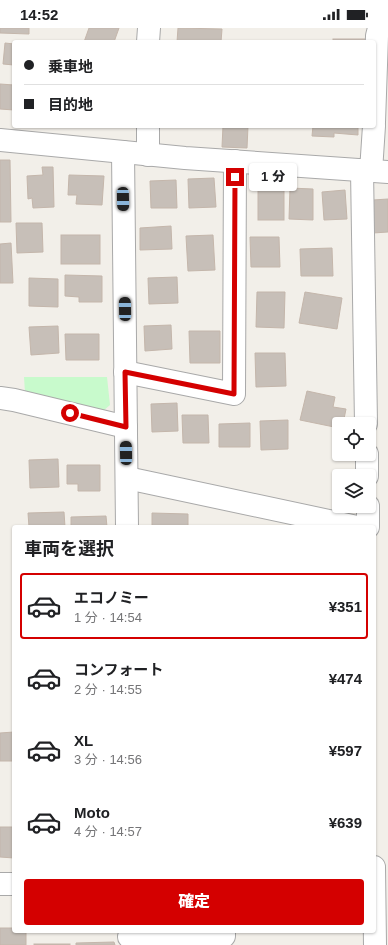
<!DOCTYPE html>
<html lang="ja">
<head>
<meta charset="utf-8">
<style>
	body { margin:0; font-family:Arial,"Noto Sans JP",sans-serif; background:#f6f6f6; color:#202124; height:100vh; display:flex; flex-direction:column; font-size:15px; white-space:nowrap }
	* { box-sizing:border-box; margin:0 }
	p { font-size:13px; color:#757577 }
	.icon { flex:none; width:22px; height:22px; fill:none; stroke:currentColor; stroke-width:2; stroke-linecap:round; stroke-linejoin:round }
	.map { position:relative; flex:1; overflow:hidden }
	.drawer { position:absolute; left:12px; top:497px; width:364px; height:408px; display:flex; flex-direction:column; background:#fff; border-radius:4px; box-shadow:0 1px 3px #0004 }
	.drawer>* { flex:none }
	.hud { position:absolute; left:12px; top:12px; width:364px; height:88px; border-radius:4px; box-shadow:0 1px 3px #0004; display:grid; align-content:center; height:88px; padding:0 12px; background:#fff }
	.fabs { position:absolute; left:332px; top:389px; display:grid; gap:8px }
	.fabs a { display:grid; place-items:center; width:44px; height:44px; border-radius:4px; background:#fff; box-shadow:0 1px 3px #0004; font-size:20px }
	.end { position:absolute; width:18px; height:18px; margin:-9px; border:5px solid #d40000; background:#fff; box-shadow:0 0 0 2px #fff }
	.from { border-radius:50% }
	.bubble { position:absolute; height:28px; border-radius:4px; background:#fff; box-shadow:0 1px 3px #0004; font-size:13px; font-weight:800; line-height:28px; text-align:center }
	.car { position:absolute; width:12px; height:24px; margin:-12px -6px; border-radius:5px; box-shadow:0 0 3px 1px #0007; background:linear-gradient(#222 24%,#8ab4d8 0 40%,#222 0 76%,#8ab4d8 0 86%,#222 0) }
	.hud b { display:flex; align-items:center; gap:14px; height:38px; font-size:15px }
	.hud b+b { border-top:1px solid #e0e0e0 }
	.hud i { width:10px; height:10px; background:#202124 }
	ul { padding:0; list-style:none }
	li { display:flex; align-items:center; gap:12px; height:66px; margin:0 8px 6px; padding:0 4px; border:2px solid transparent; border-radius:4px }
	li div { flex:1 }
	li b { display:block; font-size:15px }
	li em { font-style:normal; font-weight:800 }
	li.selected { border-color:#d40000 }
	li>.icon { width:36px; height:36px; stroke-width:1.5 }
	h2 { padding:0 12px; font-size:18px; line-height:48px }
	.button { display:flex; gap:8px; margin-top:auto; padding:8px 12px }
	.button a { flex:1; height:46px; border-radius:4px; background:#d40000; color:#fff; font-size:16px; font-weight:800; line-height:46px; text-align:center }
	.status { display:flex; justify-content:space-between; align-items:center; height:28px; padding:0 20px; background:#fff; direction:ltr }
	.status svg { height:11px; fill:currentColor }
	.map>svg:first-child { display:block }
</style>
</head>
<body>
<div class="status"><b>14:52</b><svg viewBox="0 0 49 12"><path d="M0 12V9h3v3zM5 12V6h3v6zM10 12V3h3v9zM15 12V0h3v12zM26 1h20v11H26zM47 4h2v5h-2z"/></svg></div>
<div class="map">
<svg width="388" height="917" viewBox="0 0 388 917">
	<rect width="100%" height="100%" fill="#f2efe9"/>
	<path fill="#c8facc" d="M24 349H107L110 377 103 383 25 365Z"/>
	<g fill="#c7bfb8" stroke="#c4b6ab">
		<path d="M0 0H29V6L0 5Z"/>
		<path d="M89 0H119L114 14H84Z"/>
		<path d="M178 0 222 1 221 14H177Z"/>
		<rect x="333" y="11" width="35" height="3"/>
		<path d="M5 15 14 16V37L3 36Z"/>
		<path d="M0 56 14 57V82L0 81Z"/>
		<path d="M223 98H248L247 120 222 119Z"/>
		<path d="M313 98H358V107L334 105V109L312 108Z"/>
		<path d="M0 132H10L11 194H0Z"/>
		<path d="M42 139H53L54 179 33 180 32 170 28 171 27 148 43 147Z"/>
		<path d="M69 147 104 148 102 177 76 176 77 167H68Z"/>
		<path d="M214 150 216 179 189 180 188 151Z"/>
		<path d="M176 152 177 180H151L150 153Z"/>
		<rect x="258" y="160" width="26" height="32"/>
		<path d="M290 160 313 161V192L289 191Z"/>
		<path d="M345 162 347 191 324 192 322 164Z"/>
		<path d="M388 171V204L373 205V172Z"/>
		<path d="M16 195H42L43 224 17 225Z"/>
		<path d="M171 198 172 221 140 222V200Z"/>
		<rect x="61" y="207" width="39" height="29"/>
		<path d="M213 207 215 242 188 243 186 208Z"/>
		<path d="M250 209H279L280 239H251Z"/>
		<path d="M11 215 13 255H0V216Z"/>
		<path d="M332 220 333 248H301L300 221Z"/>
		<path d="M65 247 102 248V274H79V269L65 268Z"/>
		<path d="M177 249 178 275 149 276 148 250Z"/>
		<path d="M29 250 58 251V279L29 278Z"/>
		<path d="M257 264H285L284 300 256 299Z"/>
		<path d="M305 264 342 270 337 301 299 295Z"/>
		<path d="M171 297 172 321 145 323 144 298Z"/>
		<path d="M58 298 59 325 31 327 29 299Z"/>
		<path d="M189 303H220V335H190Z"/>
		<path d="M65 306H99V332H66Z"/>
		<path d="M255 325H285L286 358 256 359Z"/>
		<path d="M307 363 335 369 333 379 346 381 343 396H339V400L300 392Z"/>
		<path d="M177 375 178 403 152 404 151 376Z"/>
		<path d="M182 387H208L209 415H183Z"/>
		<path d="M288 392V421L261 422 260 393Z"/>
		<path d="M250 395V419H219V396Z"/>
		<path d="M58 431 59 459 30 460 29 432Z"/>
		<path d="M67 437H100V463H78V456H67Z"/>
		<path d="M64 484 65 499H29L28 485Z"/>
		<path d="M152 485 188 486V499H152Z"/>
		<path d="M106 488 107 499H71V489Z"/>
		<path d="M14 704V733H0V705Z"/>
		<path d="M0 799H14V830L0 829Z"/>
		<path d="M0 900H14V903H26V917H0Z"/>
		<path d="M114 914 115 917H76V915Z"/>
		<rect x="34" y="916" width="36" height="1"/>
	</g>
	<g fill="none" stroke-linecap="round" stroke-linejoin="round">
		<defs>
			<g id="minor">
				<path d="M148 14 149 0"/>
				<path d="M374 94 377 8 379 0"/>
				<path d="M0 112 185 130 388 144"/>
				<path d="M123 124 127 499"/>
				<path d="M148 127V98"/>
				<path d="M362 142 366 396"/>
				<path d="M371 143 374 98"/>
				<path d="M125 344 234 366 235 133"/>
				<path d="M0 370 14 372 126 399"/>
				<path d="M367 426V448"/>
				<path d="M127 450 357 499"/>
				<path d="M368 478V499"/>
				<path d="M374 839 375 917"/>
				<path d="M0 856H14"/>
				<path d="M129 909 224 908V903"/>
			</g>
		</defs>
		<use href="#minor" stroke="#a9a9a9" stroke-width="24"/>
		<use href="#minor" stroke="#fff" stroke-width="22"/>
	</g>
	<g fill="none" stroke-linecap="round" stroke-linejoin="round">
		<path stroke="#d40000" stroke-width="5" d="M70 385 126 399 125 344 234 366 235 149"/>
	</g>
</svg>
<div class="fabs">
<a><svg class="icon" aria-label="locate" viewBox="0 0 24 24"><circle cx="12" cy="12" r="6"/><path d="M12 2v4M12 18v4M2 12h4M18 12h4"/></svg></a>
<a><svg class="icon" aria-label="layers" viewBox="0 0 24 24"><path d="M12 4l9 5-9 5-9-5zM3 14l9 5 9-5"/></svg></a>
</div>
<i class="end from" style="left:70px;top:385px"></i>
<i class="end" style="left:235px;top:149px"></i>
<div class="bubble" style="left:249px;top:135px;width:48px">1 分</div>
<i class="car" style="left:123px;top:171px;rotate:179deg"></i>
<i class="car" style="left:125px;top:281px;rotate:359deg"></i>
<i class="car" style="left:126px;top:425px;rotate:359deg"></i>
<div class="hud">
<b><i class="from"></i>乗車地</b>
<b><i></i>目的地</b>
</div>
<section class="drawer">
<h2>車両を選択</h2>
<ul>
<li class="selected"><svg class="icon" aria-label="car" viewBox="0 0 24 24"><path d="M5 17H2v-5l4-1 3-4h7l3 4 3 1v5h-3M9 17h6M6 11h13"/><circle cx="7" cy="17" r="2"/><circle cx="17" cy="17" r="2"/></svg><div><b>エコノミー</b><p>1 分 · 14:54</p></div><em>¥351</em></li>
<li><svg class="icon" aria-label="car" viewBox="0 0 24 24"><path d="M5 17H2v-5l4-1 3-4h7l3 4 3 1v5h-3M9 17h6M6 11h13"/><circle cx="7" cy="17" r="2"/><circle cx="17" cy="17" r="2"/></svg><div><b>コンフォート</b><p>2 分 · 14:55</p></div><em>¥474</em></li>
<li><svg class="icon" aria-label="car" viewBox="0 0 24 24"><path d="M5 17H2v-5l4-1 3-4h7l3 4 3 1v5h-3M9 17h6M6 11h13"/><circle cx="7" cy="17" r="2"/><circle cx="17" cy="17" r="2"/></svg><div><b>XL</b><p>3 分 · 14:56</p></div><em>¥597</em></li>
<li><svg class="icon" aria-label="car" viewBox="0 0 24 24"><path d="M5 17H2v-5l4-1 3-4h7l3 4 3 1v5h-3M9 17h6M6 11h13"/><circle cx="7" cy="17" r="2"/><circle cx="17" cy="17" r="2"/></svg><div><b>Moto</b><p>4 分 · 14:57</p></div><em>¥639</em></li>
</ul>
<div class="button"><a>確定</a></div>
</section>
</div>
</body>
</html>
